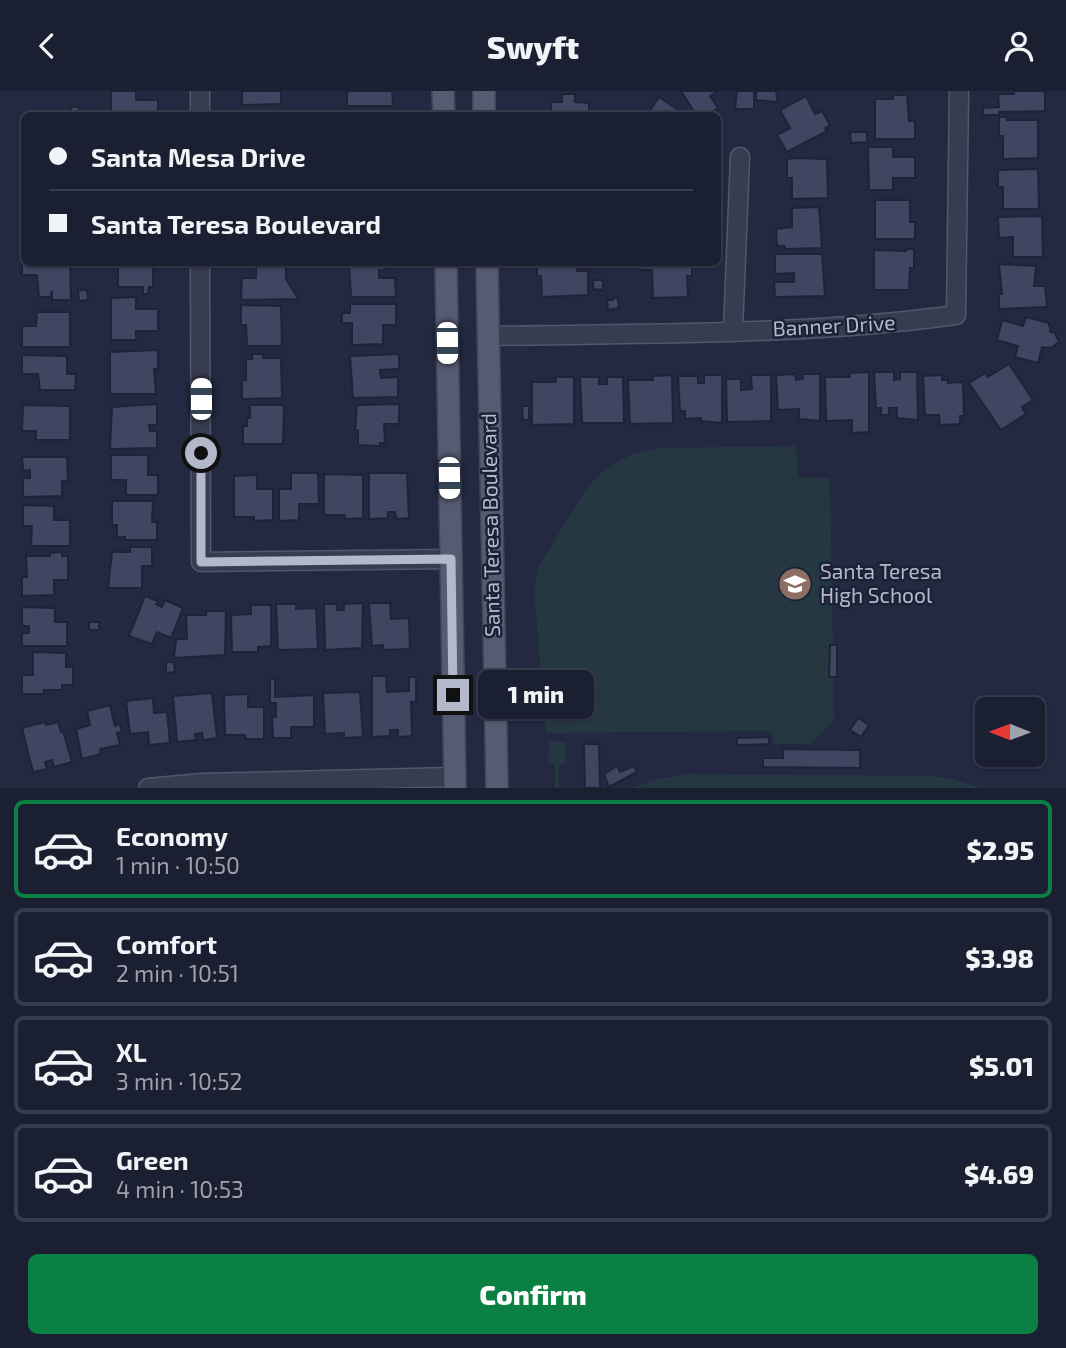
<!DOCTYPE html>
<html lang="en">
<head>
<meta charset="utf-8">
<style>
	body { margin:0; font-family:"Exo 2",sans-serif; background:#232739; color:#f1f3f6; height:100vh; display:flex; flex-direction:column; font-size:26px; white-space:nowrap }
	* { box-sizing:border-box; margin:0 }
	p { font-size:23px; color:#9fa2ab }
	.icon { flex:none; width:38px; height:38px; fill:none; stroke:currentColor; stroke-width:2; stroke-linecap:round; stroke-linejoin:round }
	.map { position:relative; height:697px; overflow:hidden }
	.sheet { display:flex; flex-direction:column; background:#1a1f31; flex:1 }
	.sheet>* { flex:none }
	.top-card { position:absolute; left:21px; top:21px; width:700px; height:154px; border-radius:10px; box-shadow:0 2px 5px #0004,0 0 0 2px #383d4d; display:grid; align-content:center; height:154px; padding:0 28px; background:#1a1f31 }
	.needle { width:46px; rotate:271deg }
	.tools { position:absolute; left:975px; top:606px; display:grid; gap:14px }
	.tools a { display:grid; place-items:center; width:70px; height:70px; border-radius:10px; background:#1a1f31; box-shadow:0 2px 5px #0004,0 0 0 2px #383d4d; font-size:35px }
	.end { position:absolute; width:32px; height:32px; margin:-16px; border:9px solid #b4b8cb; background:#111; box-shadow:0 0 0 4px #111 }
	.from { border-radius:50% }
	.bubble { position:absolute; height:49px; border-radius:10px; background:#1a1f31; box-shadow:0 2px 5px #0004,0 0 0 2px #383d4d; font-size:23px; font-weight:800; line-height:49px; text-align:center }
	.car { position:absolute; width:21px; height:42px; margin:-21px -10px; border-radius:9px; box-shadow:0 0 5px 2px #0007; background:linear-gradient(#fff 24%,#345 0 40%,#fff 0 76%,#345 0 86%,#fff 0) }
	.top-card b { display:flex; align-items:center; gap:24px; height:66px; font-size:26px }
	.top-card b+b { border-top:2px solid #383d4d }
	.top-card i { width:18px; height:18px; background:#f1f3f6 }
	ul { padding:12px 0 0; list-style:none }
	li { display:flex; align-items:center; gap:21px; height:98px; margin:0 14px 10px; padding:0 14px; border:4px solid #383d4d; border-radius:10px }
	li div { flex:1 }
	li b { display:block; font-size:26px }
	li em { font-style:normal; font-weight:800 }
	li.selected { border-color:#0b8043 }
	li>.icon { width:63px; height:63px; stroke-width:1.5 }
	.button { display:flex; gap:14px; margin-top:auto; padding:14px 28px }
	.button a { flex:1; height:80px; border-radius:10px; background:#0b8043; color:#fff; font-size:28px; font-weight:800; line-height:80px; text-align:center }
	header { display:flex; justify-content:space-between; align-items:center; height:91px; padding:0 28px; background:#1a1f31; font-size:32px; font-weight:800 }
	.map>svg:first-child { display:block }
</style>
</head>
<body>
<header><svg class="icon" aria-label="back" viewBox="0 0 24 24"><path d="M15 5l-7 7 7 7"/></svg>Swyft<svg class="icon" aria-label="person" viewBox="0 0 24 24"><circle cx="12" cy="8" r="4"/><path d="M4 21q1-7 8-7t8 7"/></svg></header>
<div class="map">
<svg width="1066" height="697" viewBox="0 0 1066 697">
	<rect width="100%" height="100%" fill="#232941"/>
	<g fill="#253842">
		<path d="M796 355 798 387H830L834 629 809 653H774L771 640 546 642 534 499 539 475 586 398 604 379 632 363 661 357Z"/>
		<path d="M549 650 566 651V672L559 673V697H555V673L548 672Z"/>
		<path d="M689 683 930 685 949 687 981 697H633L653 689Z"/>
	</g>
	<g fill="#3f4662" stroke="#1e2338" stroke-width="2">
		<path d="M111 0H136V9H158V24H111Z"/>
		<path d="M242 0H281V13L242 14Z"/>
		<path d="M347 0H392L393 15H347Z"/>
		<path d="M681 0H718L710 5 718 17 706 24H696Z"/>
		<path d="M737 0H776L778 11 756 9V1H754V18H735Z"/>
		<path d="M1014 0H1045V20L999 21V24H983V17L999 16 998 3H1014Z"/>
		<path d="M562 3H575V11L589 12V24H551V11H562Z"/>
		<path d="M893 4H907L909 30H915V48H875V8H893Z"/>
		<path d="M806 5 815 23 822 20 830 34 825 37 827 40 787 61 777 44 790 37 780 19Z"/>
		<path d="M659 6 681 21 679 24H647Z"/>
		<path d="M71 16H79V24H37V22H71Z"/>
		<rect x="242" y="20" width="46" height="4"/>
		<path d="M999 26H1007V29H1038V67L1003 68V45H999Z"/>
		<path d="M850 41H867V51L851 52Z"/>
		<path d="M868 56H893V66H915V87H893V99H869Z"/>
		<path d="M794 67 827 68 828 107 792 108V87H787V68Z"/>
		<path d="M1038 78 1039 118H1003V96H998V79Z"/>
		<path d="M875 109H910V131H915V148H875Z"/>
		<path d="M819 116 822 157 785 158V155H777L776 138 792 136V117Z"/>
		<path d="M1042 125 1043 166H1013V146L999 147 998 126Z"/>
		<path d="M906 158H914V177H910L909 199H874V159L906 160Z"/>
		<path d="M775 163H822L825 205 775 206 774 191H794V182L775 183Z"/>
		<path d="M22 166H24V172H70L71 209H52V200L51 206H39L37 184H22Z"/>
		<path d="M118 172H158V174H153V196H149L148 203H143V196H118Z"/>
		<path d="M256 172H286V188L298 208 241 209 242 187H256Z"/>
		<path d="M349 172H385V179H379V187H395L396 206H351Z"/>
		<path d="M537 172H576L577 180H588V204L542 206 541 185H537Z"/>
		<path d="M640 172H692V185H687L688 206 653 207 652 179H640Z"/>
		<path d="M999 173 1036 175 1034 195H1045L1047 216 999 218V203H1002Z"/>
		<path d="M593 189H603V199L593 198Z"/>
		<path d="M78 199H87L88 209 79 210Z"/>
		<path d="M136 206V218H158V240H136V249H111V207Z"/>
		<path d="M613 207H618L619 217 608 219 607 209H613Z"/>
		<path d="M350 213H396V234H383V253L352 254V232H342V222H350Z"/>
		<path d="M241 214 281 215 282 255H247L246 234H241Z"/>
		<path d="M37 221H70V256H22V235H36Z"/>
		<path d="M1026 226 1049 232V235H1051L1050 241 1055 242 1059 251 1051 257 1042 256 1038 272 1015 266 1018 255 997 249 1002 229 1023 235Z"/>
		<path d="M158 259V278H154L156 303H110V261Z"/>
		<path d="M252 263H263V267H281L282 307 242 308V289H246V268H252Z"/>
		<path d="M399 263V278L380 279 381 287 398 286V306L353 307 350 265Z"/>
		<path d="M22 264 67 265V283H76L75 299H40L38 283H22Z"/>
		<path d="M1009 273 1033 309 1022 316 1026 323 1001 339 969 292 985 282 988 286Z"/>
		<path d="M869 281V341L852 342V329L826 330 825 286H850V282Z"/>
		<path d="M874 281H894V289L900 288V281H917L918 329 897 327V317H889V324H881V317H876Z"/>
		<path d="M795 283 796 289 803 288V283H820V330L799 328V318L778 319 776 284Z"/>
		<path d="M672 284 673 332 630 333 628 289H653V285Z"/>
		<path d="M704 284H722V332L701 330V327L685 328V320H680L678 285H698V292H704Z"/>
		<path d="M751 284H771V330L727 331 726 288H741V299L752 298Z"/>
		<path d="M942 284V289H948V292L963 291 964 325H960V333L940 334 939 324H925L923 285Z"/>
		<path d="M555 286H574V333L532 334V291H556Z"/>
		<path d="M580 286H599V293H607V286H623L624 332H582Z"/>
		<path d="M157 313V334H149L150 340H157V357L110 358 112 316Z"/>
		<path d="M399 313V333H384L385 352H380V355L358 354V339H355L357 314Z"/>
		<path d="M23 314 70 315V349H36V340H22Z"/>
		<path d="M250 314H284L283 353H243V335H247V327H250Z"/>
		<path d="M522 315H529V329H523Z"/>
		<path d="M111 364H148V384H158V404H126V389H111Z"/>
		<path d="M22 366H67L68 390H62V405L23 406V387H30V379L23 380Z"/>
		<path d="M291 382H318L319 413H299V429L279 430V398H291Z"/>
		<path d="M369 382H407L409 427 396 428 395 421H388V427L369 428Z"/>
		<path d="M324 383 363 384V427L345 428V424H324Z"/>
		<path d="M257 384V398H273V429L254 430V426H234V385Z"/>
		<path d="M112 410H153L152 431H157V449H125V446H117V434H112Z"/>
		<path d="M23 414 54 415V429H70V455H31L32 435H23Z"/>
		<path d="M130 456H152V475H142V497H108L112 461H130Z"/>
		<path d="M62 461V465H68V489H54V504L22 505V486H27L26 465H50V462Z"/>
		<path d="M145 505 158 510 156 513 162 516 165 509 183 517 171 547 157 541 152 553 129 545Z"/>
		<path d="M363 512 362 557 325 559 324 513H337V519H344V513Z"/>
		<path d="M369 512H390L391 528 409 527 410 558 384 559 383 554 372 555Z"/>
		<path d="M276 513H296V518L316 517 318 558 278 559Z"/>
		<path d="M251 514H271V555L258 556V561H232L231 524 251 523Z"/>
		<path d="M22 516 55 517V531H67V555H22V542H29V535H22Z"/>
		<path d="M206 520H226L225 564 174 567 176 548H187L186 524H206Z"/>
		<rect x="89" y="531" width="10" height="8"/>
		<path d="M830 554H837V586H829Z"/>
		<path d="M33 561 66 562V576H73V594H62V599H44V603H22V584H33Z"/>
		<path d="M166 571H174L175 581 166 582Z"/>
		<path d="M372 585H386L387 601 409 600V586H416V611H411L412 645 398 646V639H390V645L372 646Z"/>
		<path d="M270 588H275V606L314 604V636H291V647H273L272 626H276V612H270Z"/>
		<path d="M360 601 363 646 344 647V642L325 643 323 602Z"/>
		<path d="M212 602 217 647 203 649 202 642 195 643 196 649 177 651 173 605Z"/>
		<path d="M248 603V616H264V648H246L245 644H225L224 604Z"/>
		<path d="M153 607 154 622 167 621 170 652 149 654 148 641 130 643 126 610Z"/>
		<path d="M110 614 115 635 120 633 122 641 117 642 120 654 100 658 101 663 82 668 76 638 90 634 87 620Z"/>
		<path d="M858 627 869 634 861 646 850 639Z"/>
		<path d="M45 631 46 634 58 631 61 641 63 640 72 671 54 676 52 669 45 671 47 678 33 681 22 637Z"/>
		<path d="M769 646V653L737 654V647Z"/>
		<path d="M584 653H599L600 697H585Z"/>
		<path d="M783 658 860 659V677L763 676V667H783Z"/>
		<path d="M617 675 620 681 634 675 637 681 609 696 604 683Z"/>
	</g>
	<g fill="none" stroke-linecap="round" stroke-linejoin="round">
		<defs>
			<g id="minor">
				<path d="M200 0V24"/>
				<path d="M200 172 201 471 451 468"/>
				<path d="M733 240 740 66"/>
				<path d="M488 245C644 242 802 245 956 224L959 0"/>
				<path d="M148 697 202 692 454 686"/>
			</g>
			<g id="major">
				<path d="M443 0 444 24"/>
				<path d="M484 0V24"/>
				<path d="M446 172 455 697"/>
				<path d="M487 172 497 697"/>
			</g>
		</defs>
		<use href="#minor" stroke="#52576b" stroke-width="21"/>
		<use href="#major" stroke="#41455a" stroke-width="24"/>
		<use href="#minor" stroke="#383c51" stroke-width="18"/>
		<use href="#major" stroke="#565b71" stroke-width="21"/>
	</g>
	<g fill="none" stroke-linecap="round" stroke-linejoin="round">
		<path stroke="#b4b8cb" stroke-width="9" d="M201 362V471L451 468 453 604"/>
	</g>
	<defs>
		<symbol id="school-disc" viewBox="-11 -11 22 22"><circle r="9.5" fill="#8d6e63" stroke="#1c2136"/><path d="M0-5L7-2L0 1L-7-2ZM-4 1L0 2.5L4 1V4Q0 6-4 4Z" fill="#fff"/></symbol>
	</defs>
	<g fill-rule="evenodd">
		<use href="#school-disc" x="776" y="474" width="38" height="38"/>
	</g>
	<g text-anchor="middle" stroke-width="5" stroke-linejoin="round" paint-order="stroke">
		<g font-size="21" fill="#b4b8cb" stroke="#1c2136">
			<text transform="translate(834 235) rotate(-3)" y="7">Banner Drive</text>
			<text transform="translate(491 434) rotate(-91)" y="7">Santa Teresa Boulevard</text>
		</g>
		<g font-size="21" fill="#b4b8cb" stroke="#1c2136" text-anchor="start">
			<text x="820" y="488">Santa Teresa<tspan x="820" dy="24">High School</tspan></text>
		</g>
	</g>
</svg>
<div class="tools">
<a><svg class="needle" viewBox="-14 -14 28 28"><path d="M0-13l5 13h-10z" fill="#e53935"/><path d="M0 13l5-13h-10z" fill="#9fa2ab"/></svg></a>
</div>
<i class="end from" style="left:201px;top:362px"></i>
<i class="end" style="left:453px;top:604px"></i>
<div class="bubble" style="left:478px;top:579px;width:116px">1 min</div>
<i class="car" style="left:447px;top:252px;rotate:179deg"></i>
<i class="car" style="left:201px;top:308px;rotate:0deg"></i>
<i class="car" style="left:449px;top:387px;rotate:179deg"></i>
<div class="top-card">
<b><i class="from"></i>Santa Mesa Drive</b>
<b><i></i>Santa Teresa Boulevard</b>
</div>
</div>
<section class="sheet">
<ul>
<li class="selected"><svg class="icon" aria-label="car" viewBox="0 0 24 24"><path d="M5 17H2v-5l4-1 3-4h7l3 4 3 1v5h-3M9 17h6M6 11h13"/><circle cx="7" cy="17" r="2"/><circle cx="17" cy="17" r="2"/></svg><div><b>Economy</b><p>1 min · 10:50</p></div><em>$2.95</em></li>
<li><svg class="icon" aria-label="car" viewBox="0 0 24 24"><path d="M5 17H2v-5l4-1 3-4h7l3 4 3 1v5h-3M9 17h6M6 11h13"/><circle cx="7" cy="17" r="2"/><circle cx="17" cy="17" r="2"/></svg><div><b>Comfort</b><p>2 min · 10:51</p></div><em>$3.98</em></li>
<li><svg class="icon" aria-label="car" viewBox="0 0 24 24"><path d="M5 17H2v-5l4-1 3-4h7l3 4 3 1v5h-3M9 17h6M6 11h13"/><circle cx="7" cy="17" r="2"/><circle cx="17" cy="17" r="2"/></svg><div><b>XL</b><p>3 min · 10:52</p></div><em>$5.01</em></li>
<li><svg class="icon" aria-label="car" viewBox="0 0 24 24"><path d="M5 17H2v-5l4-1 3-4h7l3 4 3 1v5h-3M9 17h6M6 11h13"/><circle cx="7" cy="17" r="2"/><circle cx="17" cy="17" r="2"/></svg><div><b>Green</b><p>4 min · 10:53</p></div><em>$4.69</em></li>
</ul>
<div class="button"><a>Confirm</a></div>
</section>
</body>
</html>
